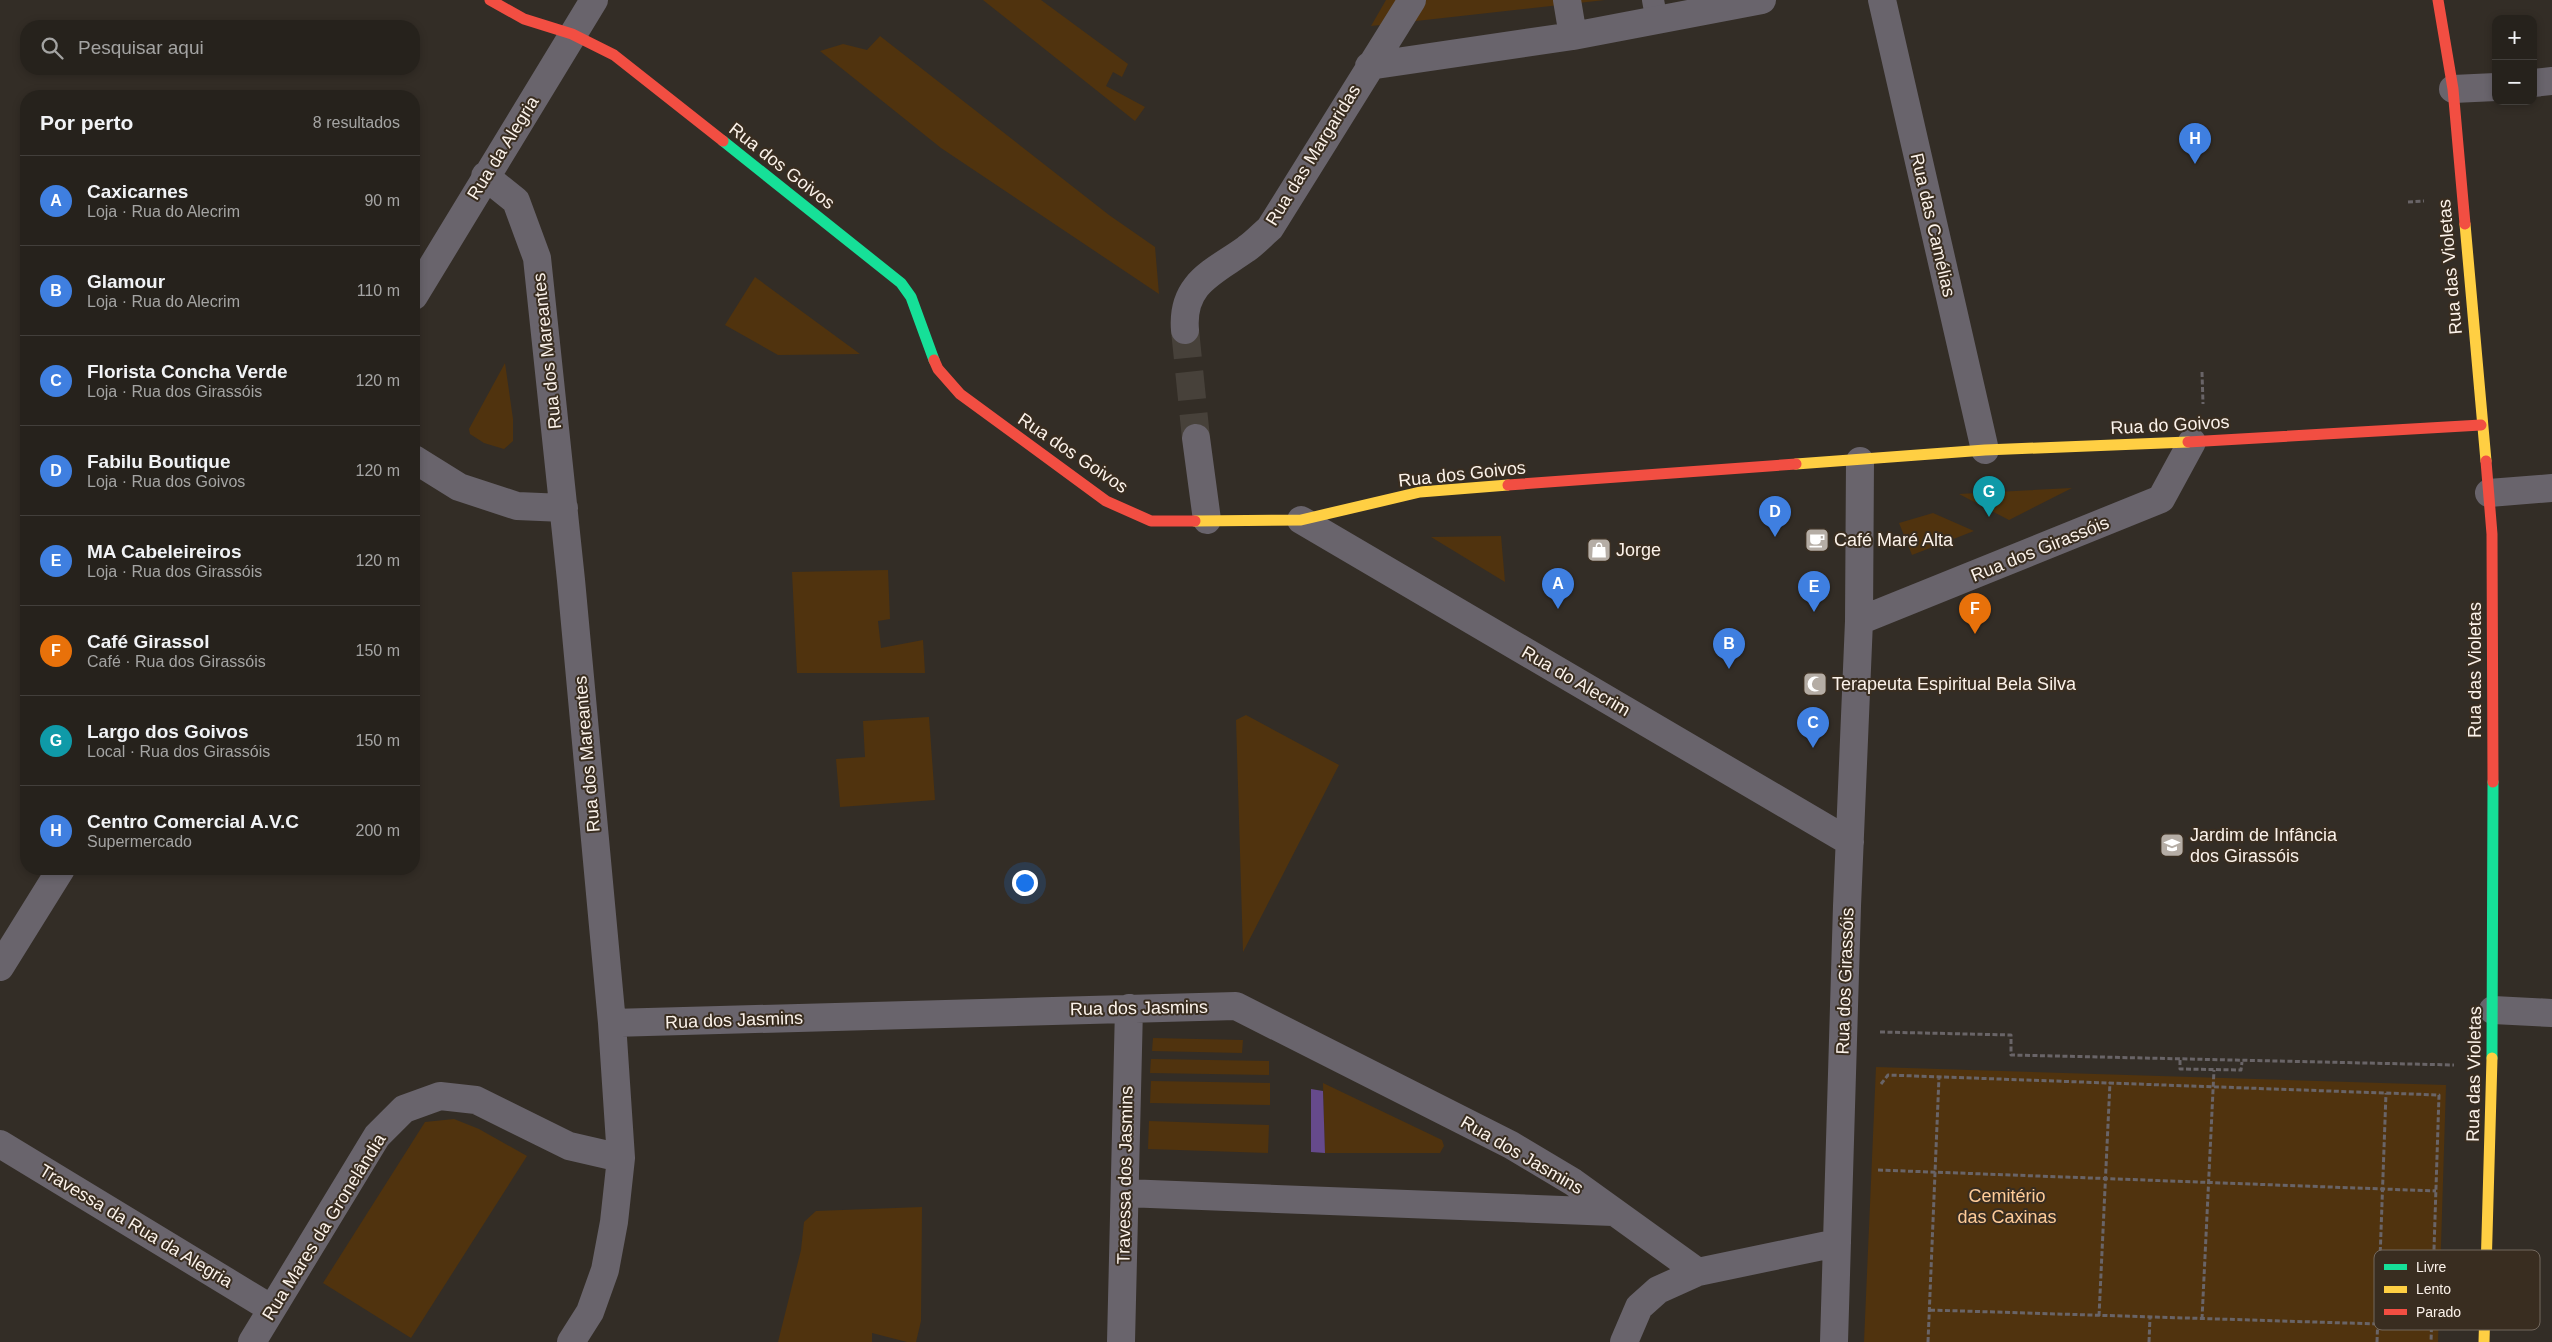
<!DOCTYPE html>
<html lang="pt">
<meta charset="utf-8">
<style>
:root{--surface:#26221c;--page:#2e2a25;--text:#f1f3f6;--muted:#a4a4a3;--line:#423f3b;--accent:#0b8043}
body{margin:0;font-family:Helvetica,sans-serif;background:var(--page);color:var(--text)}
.controls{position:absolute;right:15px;top:15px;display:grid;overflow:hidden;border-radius:10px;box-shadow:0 2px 8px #0003}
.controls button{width:45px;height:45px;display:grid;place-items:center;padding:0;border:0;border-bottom:1px solid var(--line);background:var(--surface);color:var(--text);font:25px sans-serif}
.you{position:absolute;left:1024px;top:882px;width:18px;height:18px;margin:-12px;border:4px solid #fff;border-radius:50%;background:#1a73e8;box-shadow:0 0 0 8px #1a73e833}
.badge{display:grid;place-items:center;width:32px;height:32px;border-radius:50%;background:var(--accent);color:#fff;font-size:16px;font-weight:700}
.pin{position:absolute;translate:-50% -41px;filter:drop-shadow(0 1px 2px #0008)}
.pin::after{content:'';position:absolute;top:26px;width:18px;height:15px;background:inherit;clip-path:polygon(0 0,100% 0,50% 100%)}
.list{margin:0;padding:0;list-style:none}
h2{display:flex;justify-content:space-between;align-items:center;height:65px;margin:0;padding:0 20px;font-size:21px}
h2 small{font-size:16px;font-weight:400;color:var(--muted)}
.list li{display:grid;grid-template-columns:32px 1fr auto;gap:15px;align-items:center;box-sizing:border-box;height:90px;padding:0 20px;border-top:1px solid var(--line)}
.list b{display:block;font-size:19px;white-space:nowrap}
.list p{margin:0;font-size:16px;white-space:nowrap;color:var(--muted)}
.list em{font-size:16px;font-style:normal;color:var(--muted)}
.icon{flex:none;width:28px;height:28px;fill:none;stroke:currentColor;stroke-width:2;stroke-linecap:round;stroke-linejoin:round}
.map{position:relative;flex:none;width:2552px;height:1342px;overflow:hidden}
.search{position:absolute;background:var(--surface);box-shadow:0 2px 8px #0003;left:20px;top:20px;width:400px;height:55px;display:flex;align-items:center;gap:12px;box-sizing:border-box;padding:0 18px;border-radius:20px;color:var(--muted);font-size:19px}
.panel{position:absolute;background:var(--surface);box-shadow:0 2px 8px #0003;left:20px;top:90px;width:400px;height:785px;border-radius:20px}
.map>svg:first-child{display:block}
.green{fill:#50330e}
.water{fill:#664a8c}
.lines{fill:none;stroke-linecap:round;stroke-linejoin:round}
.street-tunnel{stroke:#47413a;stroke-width:28;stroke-dasharray:28 14;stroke-linecap:butt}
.path{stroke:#696467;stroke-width:3;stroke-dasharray:5 2.5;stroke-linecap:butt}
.lane{stroke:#69646c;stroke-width:22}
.street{stroke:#69646c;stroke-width:28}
.fast{stroke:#16e098;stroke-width:11}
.slow{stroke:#ffcf43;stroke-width:11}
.jam{stroke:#f24e42;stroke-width:11}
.labels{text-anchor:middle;stroke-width:4;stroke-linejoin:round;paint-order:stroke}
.street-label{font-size:18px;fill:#fbf2ea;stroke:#392d20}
.poi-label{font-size:18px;fill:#fbf2ea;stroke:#392d20;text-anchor:start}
.park-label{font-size:18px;fill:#fc9;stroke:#392d20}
.key{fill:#392d20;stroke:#73685d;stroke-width:1}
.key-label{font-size:14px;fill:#fbf2ea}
</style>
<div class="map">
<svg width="2552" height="1342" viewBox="0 0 2552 1342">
<rect width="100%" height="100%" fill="#332d26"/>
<path class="green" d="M 983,0 L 1041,0 L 1128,64 L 1122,77 L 1113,72 L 1106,86 L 1145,107 L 1135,121 Z
M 1386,0 L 1605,0 L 1371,26 Z
M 880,36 L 1109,215 L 1155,247 L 1159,294 L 941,148 L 820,51 L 843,44 L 867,50 Z
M 755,277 L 860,354 L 778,355 L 725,325 Z
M 505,363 L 513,419 L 513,441 L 504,449 L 484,443 L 470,434 L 469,429 Z
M 2072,488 L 2009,520 L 1959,494 Z
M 1933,513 L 1974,531 L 1912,555 L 1899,523 Z
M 1501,536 L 1505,582 L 1431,537 Z
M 888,570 L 890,619 L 878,621 L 881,648 L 923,640 L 925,673 L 797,673 L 792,572 Z
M 1246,715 L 1339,765 L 1243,952 L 1236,720 Z
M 929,717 L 935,800 L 840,807 L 836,759 L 865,757 L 863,721 Z
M 1153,1038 L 1243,1040 L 1242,1053 L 1152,1051 Z
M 1151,1059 L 1269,1061 L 1269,1075 L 1150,1073 Z
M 1876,1067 L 2446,1085 L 2438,1342 L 1864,1342 Z
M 1151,1081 L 1270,1083 L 1270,1105 L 1150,1103 Z
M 1323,1083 L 1442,1140 L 1444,1146 L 1440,1153 L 1325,1153 Z
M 454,1119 L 479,1129 L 527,1156 L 411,1338 L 323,1283 L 425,1122 Z
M 1149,1121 L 1269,1125 L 1268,1153 L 1148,1149 Z
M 922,1207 L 921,1321 L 916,1342 L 907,1342 L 872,1333 L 872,1342 L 778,1342 L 801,1250 L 804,1222 L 816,1211 Z"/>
<path class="water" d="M 1311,1089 L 1323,1091 L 1325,1153 L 1311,1152 Z"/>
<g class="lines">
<path class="street-tunnel" d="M 1185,330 L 1196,438"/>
<path class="path" d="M 2408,202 L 2424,201
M 2202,372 L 2203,404
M 1880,1032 L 2011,1035 L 2011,1055 L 2454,1065
M 2180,1060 L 2180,1069 L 2241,1070 L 2242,1062
M 1881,1084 L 1888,1075 L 2439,1095 L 2431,1342
M 1878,1170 L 2436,1191
M 1930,1310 L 2378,1324
M 2099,1316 L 2110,1082
M 2202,1319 L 2214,1070
M 1928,1342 L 1939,1077
M 2149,1342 L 2150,1317
M 2377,1342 L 2386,1093"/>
<path class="lane" d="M 1653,0 L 1657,22"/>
<path class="street" d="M 1567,0 L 1573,36
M 1882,0 L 1985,450
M 1369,66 L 1573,36 L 1762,0
M 2533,83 L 2552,81
M 2453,89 L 2496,87
M 485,176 L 516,201 L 537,258 L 571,580 L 612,1023 L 621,1158 L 614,1222 L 605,1270 L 590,1312 L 571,1342
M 414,296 L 594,0
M 1185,330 C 1181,283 1214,272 1246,249 C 1255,243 1262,235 1270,228 L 1412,0
M 1196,438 L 1207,520
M 414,459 L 459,487 L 517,506 L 564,508
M 2489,493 L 2552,488
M 1301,520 L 1850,842
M 1859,621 L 2161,499 L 2192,442
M 0,967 L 61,869
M 2493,1010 L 2552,1013
M 612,1023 L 1236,1006 L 1511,1145 L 1573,1182 L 1698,1272 L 1837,1243
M 0,1144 L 272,1309
M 1125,1193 L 1613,1212
M 252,1342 L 377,1136 L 404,1109 L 440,1096 L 476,1100 L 569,1146 L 621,1158
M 1121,1342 L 1129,1008
M 1624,1342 L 1639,1307 L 1658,1290 L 1698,1272
M 1834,1342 L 1847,906 L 1859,621 L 1860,461"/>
<path class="fast" d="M 723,141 L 901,283 L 911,297 L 934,360
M 2492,1058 L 2493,782"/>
<path class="slow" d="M 2465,224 L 2486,461
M 1796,464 L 1985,450 L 2188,442
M 1195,521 L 1301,520 L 1420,492 L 1508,485
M 2484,1342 L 2492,1058"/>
<path class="jam" d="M 490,0 L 524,19 L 572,34 L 614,55 L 723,141
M 2438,0 L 2453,89 L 2465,224
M 934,360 L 938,369 L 960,394 L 1106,501 L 1151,521 L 1195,521
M 2188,442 L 2481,425
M 2486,461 L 2492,534 L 2493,782
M 1508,485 L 1796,464"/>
</g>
<defs>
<g id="cafe-square" transform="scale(1.25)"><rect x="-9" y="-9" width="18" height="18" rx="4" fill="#b5ada5" stroke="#392d20"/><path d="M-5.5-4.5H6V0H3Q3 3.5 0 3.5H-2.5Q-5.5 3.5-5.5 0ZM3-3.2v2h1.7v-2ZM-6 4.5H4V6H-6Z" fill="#fff"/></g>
<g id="shop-square" transform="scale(1.25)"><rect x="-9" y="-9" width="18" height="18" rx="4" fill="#b5ada5" stroke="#392d20"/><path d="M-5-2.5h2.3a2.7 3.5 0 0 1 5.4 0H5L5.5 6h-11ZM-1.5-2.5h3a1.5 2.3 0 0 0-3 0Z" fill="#fff"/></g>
<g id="mosque-square" transform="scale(1.25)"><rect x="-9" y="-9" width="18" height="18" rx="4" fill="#b5ada5" stroke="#392d20"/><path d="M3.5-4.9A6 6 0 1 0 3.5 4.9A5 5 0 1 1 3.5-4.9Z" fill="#fff"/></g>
<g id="school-square" transform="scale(1.25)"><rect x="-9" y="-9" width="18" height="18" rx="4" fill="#b5ada5" stroke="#392d20"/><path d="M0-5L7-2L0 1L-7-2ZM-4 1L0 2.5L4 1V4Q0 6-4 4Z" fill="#fff"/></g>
</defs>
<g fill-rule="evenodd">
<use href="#cafe-square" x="1817" y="540"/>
<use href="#shop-square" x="1599" y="550"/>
<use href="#mosque-square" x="1815" y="684"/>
<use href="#school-square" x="2172" y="845"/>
</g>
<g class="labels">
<g class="street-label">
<text transform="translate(503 148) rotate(-58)" y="6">Rua da Alegria</text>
<text transform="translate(1313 155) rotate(-58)" y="6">Rua das Margaridas</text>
<text transform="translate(782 166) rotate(38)" y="6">Rua dos Goivos</text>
<text transform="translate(1933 225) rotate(77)" y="6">Rua das Camélias</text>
<text transform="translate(2450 267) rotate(-95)" y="6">Rua das Violetas</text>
<text transform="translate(547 351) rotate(-96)" y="6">Rua dos Mareantes</text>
<text transform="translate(2170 425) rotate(-3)" y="6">Rua do Goivos</text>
<text transform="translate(1073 453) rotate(34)" y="6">Rua dos Goivos</text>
<text transform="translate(1462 474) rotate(-6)" y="6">Rua dos Goivos</text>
<text transform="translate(2040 549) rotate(-22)" y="6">Rua dos Girassóis</text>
<text transform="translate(2475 670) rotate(-90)" y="6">Rua das Violetas</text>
<text transform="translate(1576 681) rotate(30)" y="6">Rua do Alecrim</text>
<text transform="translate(587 754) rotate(-95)" y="6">Rua dos Mareantes</text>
<text transform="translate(1845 981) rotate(-88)" y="6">Rua dos Girassóis</text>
<text transform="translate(1139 1008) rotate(-1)" y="6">Rua dos Jasmins</text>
<text transform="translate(734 1020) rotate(-2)" y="6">Rua dos Jasmins</text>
<text transform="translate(2474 1074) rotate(-89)" y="6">Rua das Violetas</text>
<text transform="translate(1522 1155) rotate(30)" y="6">Rua dos Jasmins</text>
<text transform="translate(1125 1175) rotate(-89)" y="6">Travessa dos Jasmins</text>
<text transform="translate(136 1226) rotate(31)" y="6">Travessa da Rua da Alegria</text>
<text transform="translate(324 1227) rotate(-58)" y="6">Rua Mares da Gronelândia</text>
</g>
<g class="poi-label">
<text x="1834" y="546">Café Maré Alta</text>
<text x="1616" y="556">Jorge</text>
<text x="1832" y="690">Terapeuta Espiritual Bela Silva</text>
<text x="2190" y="841">Jardim de Infância<tspan x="2190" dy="21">dos Girassóis</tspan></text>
</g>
<g class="park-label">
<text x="2007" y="1202">Cemitério<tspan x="2007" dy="21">das Caxinas</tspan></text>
</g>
</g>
<rect x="2374" y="1250" width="166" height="80" rx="8" class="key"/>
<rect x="2384" y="1264" width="23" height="6" fill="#16e098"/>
<rect x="2384" y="1286" width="23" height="7" fill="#ffcf43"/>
<rect x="2384" y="1309" width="23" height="6" fill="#f24e42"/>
<g class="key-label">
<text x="2416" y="1272">Livre</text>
<text x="2416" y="1294">Lento</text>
<text x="2416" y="1317">Parado</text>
</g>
</svg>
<div class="controls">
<button>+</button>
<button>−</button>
</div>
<div class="you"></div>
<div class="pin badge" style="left:1558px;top:609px;background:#3f7fe0">A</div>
<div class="pin badge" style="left:1729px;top:669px;background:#3f7fe0">B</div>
<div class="pin badge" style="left:1813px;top:748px;background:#3f7fe0">C</div>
<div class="pin badge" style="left:1775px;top:537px;background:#3f7fe0">D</div>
<div class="pin badge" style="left:1814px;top:612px;background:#3f7fe0">E</div>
<div class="pin badge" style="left:1975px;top:634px;background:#e8710a">F</div>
<div class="pin badge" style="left:1989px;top:517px;background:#0f9aa8">G</div>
<div class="pin badge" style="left:2195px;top:164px;background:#3f7fe0">H</div>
<div class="search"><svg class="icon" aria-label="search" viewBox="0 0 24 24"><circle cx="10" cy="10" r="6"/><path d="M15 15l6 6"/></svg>Pesquisar aqui</div>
<section class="panel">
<h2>Por perto<small>8 resultados</small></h2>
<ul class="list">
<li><span class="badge" style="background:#3f7fe0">A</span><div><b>Caxicarnes</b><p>Loja · Rua do Alecrim</p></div><em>90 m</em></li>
<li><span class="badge" style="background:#3f7fe0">B</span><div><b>Glamour</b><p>Loja · Rua do Alecrim</p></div><em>110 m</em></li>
<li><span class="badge" style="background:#3f7fe0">C</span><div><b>Florista Concha Verde</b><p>Loja · Rua dos Girassóis</p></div><em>120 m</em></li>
<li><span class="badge" style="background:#3f7fe0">D</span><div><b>Fabilu Boutique</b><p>Loja · Rua dos Goivos</p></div><em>120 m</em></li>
<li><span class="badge" style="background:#3f7fe0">E</span><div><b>MA Cabeleireiros</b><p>Loja · Rua dos Girassóis</p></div><em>120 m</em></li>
<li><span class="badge" style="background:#e8710a">F</span><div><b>Café Girassol</b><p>Café · Rua dos Girassóis</p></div><em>150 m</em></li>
<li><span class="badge" style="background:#0f9aa8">G</span><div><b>Largo dos Goivos</b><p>Local · Rua dos Girassóis</p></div><em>150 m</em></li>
<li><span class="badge" style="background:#3f7fe0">H</span><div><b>Centro Comercial A.V.C</b><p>Supermercado</p></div><em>200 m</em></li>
</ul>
</section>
</div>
